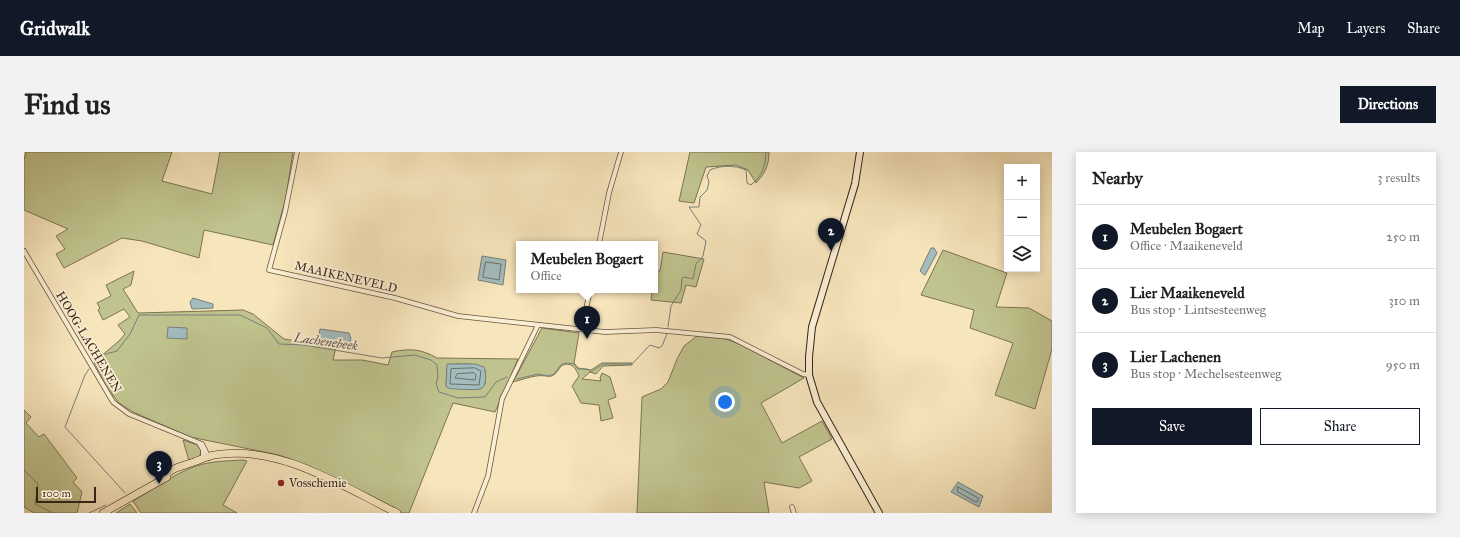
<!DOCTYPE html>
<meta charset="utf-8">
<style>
:root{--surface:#fff;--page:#f2f2f2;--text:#202124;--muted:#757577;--line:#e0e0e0;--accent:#111827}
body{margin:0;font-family:"IM FELL Great Primer",serif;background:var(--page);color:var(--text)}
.controls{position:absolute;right:12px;top:12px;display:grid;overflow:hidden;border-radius:0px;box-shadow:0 2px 10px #0003}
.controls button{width:36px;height:36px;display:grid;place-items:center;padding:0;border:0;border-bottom:1px solid var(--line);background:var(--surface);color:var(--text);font:20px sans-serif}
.scale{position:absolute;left:12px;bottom:10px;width:60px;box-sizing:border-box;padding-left:4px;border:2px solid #392416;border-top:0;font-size:11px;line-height:14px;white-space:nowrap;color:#392416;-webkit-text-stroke:3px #faeed3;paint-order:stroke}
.you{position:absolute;left:701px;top:250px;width:14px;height:14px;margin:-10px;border:3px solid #fff;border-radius:50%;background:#1a73e8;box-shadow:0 0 0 6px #1a73e833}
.badge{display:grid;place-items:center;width:26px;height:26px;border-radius:50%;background:var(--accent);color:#fff;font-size:13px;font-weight:700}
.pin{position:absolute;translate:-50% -33px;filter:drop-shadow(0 1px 2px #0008)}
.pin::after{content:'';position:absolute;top:21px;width:14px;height:12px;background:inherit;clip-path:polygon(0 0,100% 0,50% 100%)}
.popup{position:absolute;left:492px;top:89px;width:142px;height:52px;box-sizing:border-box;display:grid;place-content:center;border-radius:0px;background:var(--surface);filter:drop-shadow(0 1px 3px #0005);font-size:13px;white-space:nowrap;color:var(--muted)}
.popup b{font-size:15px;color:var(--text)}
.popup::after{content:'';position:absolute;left:50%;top:100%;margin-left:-8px;border:8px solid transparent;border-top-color:var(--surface)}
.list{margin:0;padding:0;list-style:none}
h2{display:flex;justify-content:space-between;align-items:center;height:52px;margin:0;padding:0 16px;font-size:17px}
h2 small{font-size:13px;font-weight:400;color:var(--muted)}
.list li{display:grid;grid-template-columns:26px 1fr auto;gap:12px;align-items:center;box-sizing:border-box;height:64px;padding:0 16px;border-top:1px solid var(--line)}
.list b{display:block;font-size:15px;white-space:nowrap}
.list p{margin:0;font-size:13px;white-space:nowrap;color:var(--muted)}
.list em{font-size:13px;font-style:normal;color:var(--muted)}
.actions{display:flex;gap:8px;padding:12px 16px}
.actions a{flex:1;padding:9px 0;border:1px solid var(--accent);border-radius:0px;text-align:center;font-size:14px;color:var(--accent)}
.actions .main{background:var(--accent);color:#fff}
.icon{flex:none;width:22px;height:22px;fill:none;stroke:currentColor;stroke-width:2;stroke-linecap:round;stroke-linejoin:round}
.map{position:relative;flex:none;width:1028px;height:361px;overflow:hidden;border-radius:0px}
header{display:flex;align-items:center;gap:24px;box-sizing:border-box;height:56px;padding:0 20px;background:var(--accent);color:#fff}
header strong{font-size:19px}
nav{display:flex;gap:22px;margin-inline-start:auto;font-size:14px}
.intro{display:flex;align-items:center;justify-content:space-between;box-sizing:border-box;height:96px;padding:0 24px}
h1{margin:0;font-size:28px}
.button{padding:10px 18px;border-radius:0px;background:var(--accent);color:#fff;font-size:14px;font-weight:700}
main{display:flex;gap:24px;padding:0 24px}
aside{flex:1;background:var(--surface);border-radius:0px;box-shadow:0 2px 10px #0003}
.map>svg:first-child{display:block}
.green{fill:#c0c38e;stroke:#7c7452;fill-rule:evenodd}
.water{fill:#a3bcbd;stroke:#797f7a}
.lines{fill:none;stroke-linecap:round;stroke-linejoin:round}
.shore{stroke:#6e706a;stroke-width:1}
.stream{stroke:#797f7a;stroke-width:1}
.street-casing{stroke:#685440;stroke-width:5.5}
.secondary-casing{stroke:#392416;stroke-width:8}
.primary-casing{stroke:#392416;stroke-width:8}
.street{stroke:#faeed3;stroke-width:4}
.secondary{stroke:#faeed3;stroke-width:6}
.primary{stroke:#f7e5bc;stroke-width:7}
.poi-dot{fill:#8f2418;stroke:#faeed3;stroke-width:1.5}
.labels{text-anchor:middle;stroke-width:3.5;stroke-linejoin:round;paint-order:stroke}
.street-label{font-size:12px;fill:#392416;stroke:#faeed3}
.poi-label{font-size:12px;fill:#392416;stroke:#faeed3;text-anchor:start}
.water-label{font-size:13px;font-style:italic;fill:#595248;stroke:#faeed3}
</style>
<header>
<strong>Gridwalk</strong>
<nav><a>Map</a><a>Layers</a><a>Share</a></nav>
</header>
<div class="intro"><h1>Find us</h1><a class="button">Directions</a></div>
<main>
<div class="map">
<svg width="1028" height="361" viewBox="0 0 1028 361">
<rect width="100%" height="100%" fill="#f7e5bc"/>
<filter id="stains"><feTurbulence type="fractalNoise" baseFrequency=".005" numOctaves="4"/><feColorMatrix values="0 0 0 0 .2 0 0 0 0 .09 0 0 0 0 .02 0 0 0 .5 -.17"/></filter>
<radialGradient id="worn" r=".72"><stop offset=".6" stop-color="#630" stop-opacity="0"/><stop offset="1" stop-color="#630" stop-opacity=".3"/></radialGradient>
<path class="green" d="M 2,0 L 148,0 L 138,29 L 188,42 L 196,0 L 269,0 L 262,45 L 249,93 L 180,78 L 175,106 L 118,89 L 98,86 L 40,116 L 32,102 L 41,97 L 32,84 L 44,77 L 0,58 L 0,8 Z
M 666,0 L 745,0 C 745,14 741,21 732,31 L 724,18 L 712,13 L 682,15 L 670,51 L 655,49 Z
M 919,98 L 983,121 L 972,155 L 1005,156 L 1028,169 L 1028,197 L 1011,257 L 971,243 L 989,191 L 946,176 L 950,158 L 897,143 Z
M 639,100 L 680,107 L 672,135 L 662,133 L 657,151 L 627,148 L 628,138 L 631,138 L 632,119 L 636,119 Z
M 110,119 L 107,133 L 99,137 L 114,161 L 219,158 L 229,162 L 260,187 L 312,195 L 309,208 L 338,208 L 364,213 L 368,200 C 386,196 397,197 413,206 L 494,207 L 471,260 L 429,251 L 385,361 L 378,361 L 285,314 L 255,303 L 166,285 L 109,260 L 95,251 L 82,234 L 70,210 L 95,189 L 101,182 L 94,173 L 106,165 L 100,157 L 79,168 L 74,158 L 76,156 L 73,151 L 87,144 L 82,133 ZM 431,212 L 447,212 L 461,217 L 461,232 L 457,237 L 422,234 L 423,215 Z
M 518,176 L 555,181 L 550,211 L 554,216 L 567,218 L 578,211 L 608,211 L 608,213 L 579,214 L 572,222 L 566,220 L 558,227 L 577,229 L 576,226 L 578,221 L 586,225 L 592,245 L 584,248 L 589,266 L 577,269 L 575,253 L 557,251 L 548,234 L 555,224 C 551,215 547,209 537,214 C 527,230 526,222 512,224 C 505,225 497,228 489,230 Z
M 673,184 L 702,187 L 715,192 L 780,226 L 737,251 L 758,291 L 798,269 L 808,287 L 775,305 L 788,329 L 775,336 L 740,330 L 745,361 L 613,361 L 618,245 L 637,237 L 644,230 L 653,207 L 660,194 Z
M 0,258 L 7,265 L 2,271 L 15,285 L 20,282 L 53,326 L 49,330 L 58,340 L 53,361 L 10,361 L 0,355 Z
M 159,288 L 174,293 L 177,299 L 177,303 L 165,309 Z
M 219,308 L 223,309 L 199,353 L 213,361 L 117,361 L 109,349 C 129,337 150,322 172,314 C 187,309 203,309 219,308 Z
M 106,352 L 113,361 L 92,361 Z"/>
<path class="water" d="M 907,96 L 910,96 L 913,101 L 901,123 L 900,123 L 896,119 Z
M 458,104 L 482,108 L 479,133 L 454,128 Z
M 169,146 L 189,152 L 189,156 L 168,157 L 166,150 Z
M 144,175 L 163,176 L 163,187 L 143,186 Z
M 296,177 L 325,181 L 327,186 L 325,194 L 323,195 L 294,189 Z
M 423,212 L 451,212 L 460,215 C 462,220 463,232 458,236 C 455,239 428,237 424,236 L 422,234 Z
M 934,330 L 959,344 L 955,355 L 927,340 Z"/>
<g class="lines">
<path class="shore" d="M 462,110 L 477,112 L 475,128 L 459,125 Z
M 451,216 L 457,219 L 455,233 L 426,232 L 427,217 Z
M 450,221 L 452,223 L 451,228 L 431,226 L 433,222 Z
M 934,335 L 954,346 L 954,349 L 952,350 L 934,340 Z"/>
<path class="stream" d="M 644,175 L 647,154 L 657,138 L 658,126 L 660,125 L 669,127 L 672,112 L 679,104 L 682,89 L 673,82 L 677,73 L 665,55 L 675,55 L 676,45 L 683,38 L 685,30 L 683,24 L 686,18 C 697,13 711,13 722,18 L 723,31 L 727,33 C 739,23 741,15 742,0
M 69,213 L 82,202 L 93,199 L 106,182 L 115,163 L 216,163 L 243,176 L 255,192 L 280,193 L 358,206 L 391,203 L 407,208 L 413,213 L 414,225 L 412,232 L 415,240 L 434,246 L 461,245 L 472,230 L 483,225
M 65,217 L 61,223 L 41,275 L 101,341
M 493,227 L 514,222 L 524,224 L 530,222 C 537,213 537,209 550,212 L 554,217 L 563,217 L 567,220 L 579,212 L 608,212 L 626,193 L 635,196 L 638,194 L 643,182
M 0,318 L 14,332 L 11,352 L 29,361
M 65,361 L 82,353"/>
<g class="street-casing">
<path id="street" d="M 273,0 L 261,60 L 245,118 L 371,146 L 434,164 L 581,180 L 632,178 L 706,185 L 779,222 L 785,223
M 575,92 L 585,41 L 597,0
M 0,99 L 89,250 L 105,262 L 178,292 L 185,306
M 558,177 L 566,138
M 175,291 L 179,298 L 179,307
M 768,355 L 770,361
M 450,361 L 464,324 L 478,247 L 514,173"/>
</g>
<g class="secondary-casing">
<path id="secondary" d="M 836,0 L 831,32 L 788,175 L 785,205 L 785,223 L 793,250 L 855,361"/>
</g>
<g class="primary-casing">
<path id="primary" d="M 138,326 C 147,316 158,314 170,310 C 176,308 184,304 190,303 C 255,292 318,334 373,361
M 79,361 L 143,325"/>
</g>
<use href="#street" class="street"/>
<use href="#secondary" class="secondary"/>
<use href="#primary" class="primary"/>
</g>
<circle class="poi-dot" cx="257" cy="331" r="4"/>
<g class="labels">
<g class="street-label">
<text transform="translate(322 125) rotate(13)" y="4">MAAIKENEVELD</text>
<text transform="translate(65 190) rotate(59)" y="4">HOOG-LACHENEN</text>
</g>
<g class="poi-label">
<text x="265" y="335">Vosschemie</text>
</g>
<g class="water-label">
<text transform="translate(302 189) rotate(8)" y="5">Lachenebeek</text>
</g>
</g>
<rect width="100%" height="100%" filter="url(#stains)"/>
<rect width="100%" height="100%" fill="url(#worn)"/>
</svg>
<div class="controls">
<button>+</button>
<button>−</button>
<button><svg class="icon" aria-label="layers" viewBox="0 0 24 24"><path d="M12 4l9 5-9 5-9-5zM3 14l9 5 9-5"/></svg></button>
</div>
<div class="scale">100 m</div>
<div class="you"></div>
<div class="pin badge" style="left:563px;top:187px">1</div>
<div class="popup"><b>Meubelen Bogaert</b>Office</div>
<div class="pin badge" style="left:807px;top:99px">2</div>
<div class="pin badge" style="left:135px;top:332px">3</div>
</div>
<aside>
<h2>Nearby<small>3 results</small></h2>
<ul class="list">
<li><span class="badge">1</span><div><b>Meubelen Bogaert</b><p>Office · Maaikeneveld</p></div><em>250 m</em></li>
<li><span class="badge">2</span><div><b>Lier Maaikeneveld</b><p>Bus stop · Lintsesteenweg</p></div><em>310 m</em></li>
<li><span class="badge">3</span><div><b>Lier Lachenen</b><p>Bus stop · Mechelsesteenweg</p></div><em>950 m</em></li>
</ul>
<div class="actions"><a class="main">Save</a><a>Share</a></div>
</aside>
</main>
